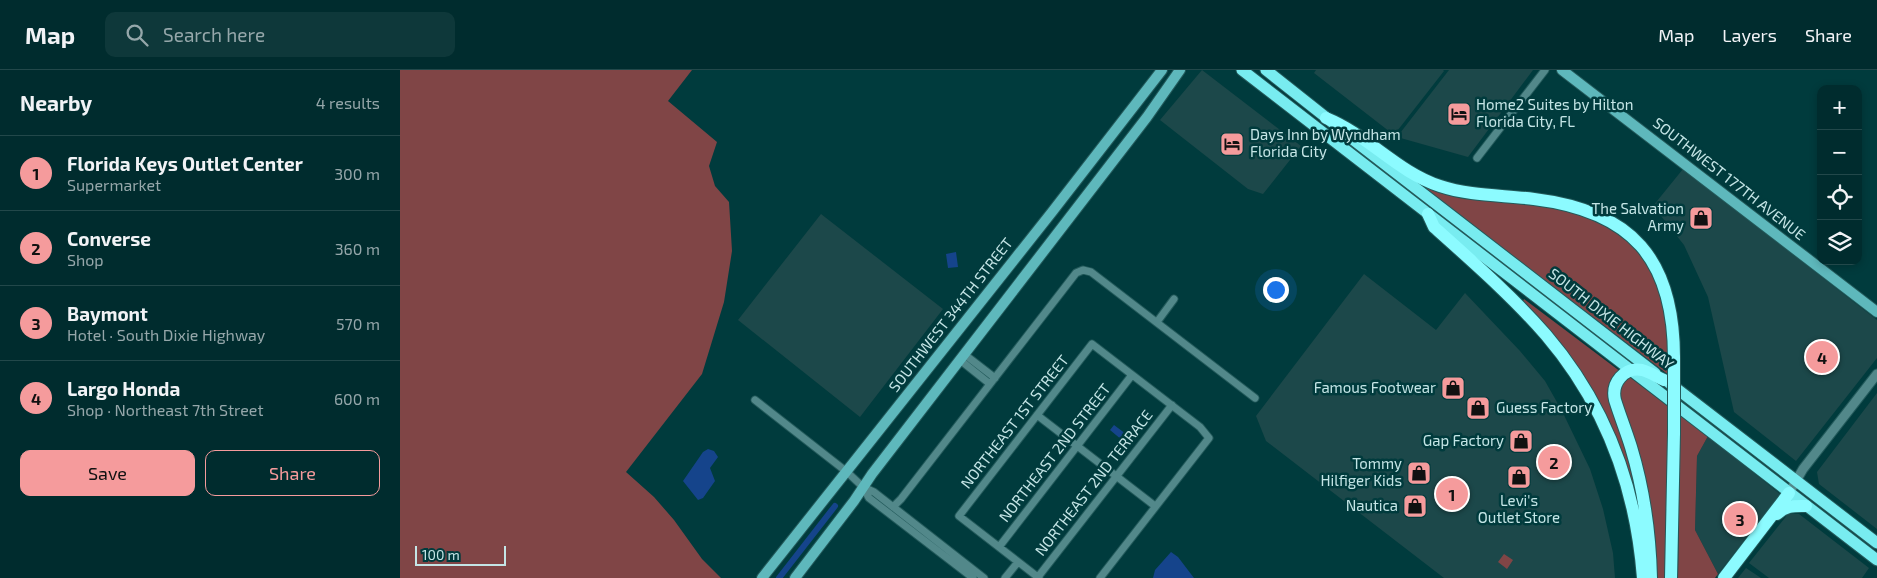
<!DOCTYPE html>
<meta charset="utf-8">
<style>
:root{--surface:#002c2e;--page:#0e383a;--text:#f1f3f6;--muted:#95a7aa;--line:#22484a;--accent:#f59b9c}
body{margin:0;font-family:"Exo 2",sans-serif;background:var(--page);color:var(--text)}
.controls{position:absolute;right:15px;top:15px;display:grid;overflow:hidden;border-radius:10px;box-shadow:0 2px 8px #0003}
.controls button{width:45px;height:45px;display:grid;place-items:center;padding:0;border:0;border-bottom:1px solid var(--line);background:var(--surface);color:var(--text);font:25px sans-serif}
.scale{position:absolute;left:15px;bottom:12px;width:91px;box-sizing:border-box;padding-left:5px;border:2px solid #c4e5e6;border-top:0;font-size:14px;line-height:18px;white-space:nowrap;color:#c4e5e6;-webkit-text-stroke:4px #003b3d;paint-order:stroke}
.you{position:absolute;left:875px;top:219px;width:18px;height:18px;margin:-12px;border:4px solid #fff;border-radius:50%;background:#1a73e8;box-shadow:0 0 0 8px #1a73e833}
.badge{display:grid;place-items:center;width:32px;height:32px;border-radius:50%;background:var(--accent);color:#111;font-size:16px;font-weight:700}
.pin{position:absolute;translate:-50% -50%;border:2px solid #fff;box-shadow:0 1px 5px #0006}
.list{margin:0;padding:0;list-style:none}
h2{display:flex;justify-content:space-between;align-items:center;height:65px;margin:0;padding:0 20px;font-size:21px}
h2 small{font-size:16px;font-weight:400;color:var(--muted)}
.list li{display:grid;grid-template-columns:32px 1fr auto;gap:15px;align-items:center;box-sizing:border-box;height:75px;padding:0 20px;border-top:1px solid var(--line)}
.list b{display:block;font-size:19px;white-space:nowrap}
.list p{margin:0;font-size:16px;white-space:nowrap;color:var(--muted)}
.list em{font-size:16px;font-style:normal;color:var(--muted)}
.actions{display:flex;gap:10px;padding:15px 20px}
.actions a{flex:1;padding:11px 0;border:1px solid var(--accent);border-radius:10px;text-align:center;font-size:18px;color:var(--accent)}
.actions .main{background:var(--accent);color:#111}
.icon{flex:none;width:28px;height:28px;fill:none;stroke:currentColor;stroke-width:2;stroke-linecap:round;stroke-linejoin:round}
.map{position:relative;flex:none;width:1477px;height:508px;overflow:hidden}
header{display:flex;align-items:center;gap:30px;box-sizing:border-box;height:70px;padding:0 25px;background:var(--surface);border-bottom:1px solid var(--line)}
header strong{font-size:24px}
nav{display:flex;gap:28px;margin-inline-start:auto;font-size:18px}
.search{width:350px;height:45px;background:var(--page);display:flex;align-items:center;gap:12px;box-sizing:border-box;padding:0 18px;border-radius:10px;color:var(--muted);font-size:19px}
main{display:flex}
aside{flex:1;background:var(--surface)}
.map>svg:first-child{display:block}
.built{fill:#1c484a}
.green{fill:#804546}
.water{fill:#15448b}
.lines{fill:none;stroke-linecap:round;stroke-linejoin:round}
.canal{stroke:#15448b;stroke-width:6}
.minor-casing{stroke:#235a5b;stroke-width:9}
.tertiary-casing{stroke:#235a5b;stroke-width:11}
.secondary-casing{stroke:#235a5b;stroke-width:12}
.trunk-casing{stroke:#235a5b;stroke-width:13}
.motorway-casing{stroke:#235a5b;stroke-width:14}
.minor{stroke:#52888a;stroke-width:7}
.tertiary{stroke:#52888a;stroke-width:9}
.secondary{stroke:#5eb8bc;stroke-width:10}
.trunk{stroke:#78ecf0;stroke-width:11}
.motorway{stroke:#8cfbff;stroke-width:12}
.motorway-bridge-casing{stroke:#235a5b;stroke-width:14;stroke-linecap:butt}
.motorway-bridge{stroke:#8cfbff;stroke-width:12}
.labels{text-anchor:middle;stroke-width:5;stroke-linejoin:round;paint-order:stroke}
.poi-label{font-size:15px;fill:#c4e5e6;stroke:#003b3d;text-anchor:end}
.street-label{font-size:15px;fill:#c4e5e6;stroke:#003b3d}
</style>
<header>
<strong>Map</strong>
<div class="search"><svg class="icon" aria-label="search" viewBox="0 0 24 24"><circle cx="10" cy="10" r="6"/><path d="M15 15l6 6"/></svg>Search here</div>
<nav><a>Map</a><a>Layers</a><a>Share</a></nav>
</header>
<main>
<aside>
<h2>Nearby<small>4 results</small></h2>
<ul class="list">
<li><span class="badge">1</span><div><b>Florida Keys Outlet Center</b><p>Supermarket</p></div><em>300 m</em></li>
<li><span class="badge">2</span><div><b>Converse</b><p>Shop</p></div><em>360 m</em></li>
<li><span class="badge">3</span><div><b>Baymont</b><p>Hotel · South Dixie Highway</p></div><em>570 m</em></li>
<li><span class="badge">4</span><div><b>Largo Honda</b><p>Shop · Northeast 7th Street</p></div><em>600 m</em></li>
</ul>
<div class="actions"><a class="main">Save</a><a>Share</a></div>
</aside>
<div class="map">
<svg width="1477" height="508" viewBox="0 0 1477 508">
<rect width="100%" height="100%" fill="#003b3d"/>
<path class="built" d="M 802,0 L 901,76 L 863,124 L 848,119 L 760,50 Z
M 916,0 L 1043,0 L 1044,1 L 994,65 L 914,3 Z
M 1049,0 L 1133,0 L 1068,87 L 997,67 Z
M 1283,99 L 1477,250 L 1477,288 L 1396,391 L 1334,342 L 1308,227 L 1284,175 L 1253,136 Z
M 421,144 L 543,239 L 460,347 L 338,250 Z
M 964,204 L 1036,260 L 1065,223 L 1120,281 L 1145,311 L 1162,341 L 1190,399 L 1203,439 L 1213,483 L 1215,508 L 1044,508 L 866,371 L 856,346 Z
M 1477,323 L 1477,459 L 1419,414 L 1417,402 Z
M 1308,366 L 1380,424 L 1318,504 L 1295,460 L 1297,386 Z
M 1388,444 L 1399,444 L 1469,498 L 1462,508 L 1369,508 L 1349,493 Z
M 1346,498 L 1361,508 L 1338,508 Z"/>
<path class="green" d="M 0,0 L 292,0 L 268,31 L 317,72 L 309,96 L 315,116 L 329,132 L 332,181 L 324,232 L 302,304 L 226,402 L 254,427 L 274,450 L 302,489 L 321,508 L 0,508 Z
M 1022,112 L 1135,132 L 1203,150 L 1245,186 L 1264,227 L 1270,306 L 1019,115 Z
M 1124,229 L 1221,302 L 1215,307 L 1227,378 L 1246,465 L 1233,417 L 1218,373 L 1136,245 L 1123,231 Z
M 1227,305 L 1269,337 L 1266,508 L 1254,508 L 1217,330 L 1218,315 Z
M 1280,345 L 1308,366 L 1297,386 L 1295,460 L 1318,504 L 1315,508 L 1278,508 Z
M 1104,484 L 1113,490 L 1107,499 L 1098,492 Z"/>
<path class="water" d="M 556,182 L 558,197 L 548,198 L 546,184 Z
M 714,355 L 726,364 L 722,370 L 710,360 Z
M 308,379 L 314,381 L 318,387 L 310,398 L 315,411 L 303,428 L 298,430 L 283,411 L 303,382 Z
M 771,482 L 778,487 L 794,508 L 753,508 L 755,500 Z"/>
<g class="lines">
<path class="canal" d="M 379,508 L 435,436"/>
<g class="minor-casing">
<path id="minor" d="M 1077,88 L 1145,0
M 757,252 L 774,229
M 564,284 L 595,308
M 560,290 L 590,314
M 355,330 L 447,402 L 463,417 L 469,428 L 573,508
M 637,345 L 755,436
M 463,417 L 474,422 L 584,508
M 493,437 L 501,429 L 676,203 L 683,200 L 691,202 L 855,328
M 599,477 L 732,305
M 638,507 L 772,335
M 605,508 L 618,492
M 639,508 L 559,446 L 692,274 L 800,357 L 809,368 L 700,508"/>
</g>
<g class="tertiary-casing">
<path id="tertiary" d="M 1389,423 L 1403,399 L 1477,304"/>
</g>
<g class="secondary-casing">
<path id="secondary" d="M 1162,0 L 1477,242
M 362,508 L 652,142 L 762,0
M 395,508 L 454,431 L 472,404 L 747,47 L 780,0"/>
</g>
<g class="trunk-casing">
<path id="trunk" d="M 842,0 L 1477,490
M 866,0 L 933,53
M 947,65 L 1255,303
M 1268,312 L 1477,473"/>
</g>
<g class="motorway-casing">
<path id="motorway" d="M 926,48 C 968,65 997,102 1040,116 C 1070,126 1103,125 1134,129 C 1232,141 1274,189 1274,288
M 1028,144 L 1034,157 C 1073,192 1112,226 1146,265 C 1205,334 1236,418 1243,508
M 1377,444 C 1386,435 1395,436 1406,436
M 1251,508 C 1250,464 1244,420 1231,377 C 1226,361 1220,346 1215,330 C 1211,313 1224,297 1242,300 C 1250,302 1257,307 1264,310
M 1271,508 L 1274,363
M 1324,508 L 1389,423"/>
</g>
<use href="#minor" class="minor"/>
<use href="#tertiary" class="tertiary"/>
<use href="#secondary" class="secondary"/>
<use href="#trunk" class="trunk"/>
<use href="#motorway" class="motorway"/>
<g class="motorway-bridge-casing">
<path id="motorway-bridge" d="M 1274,363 L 1274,288"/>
</g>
<use href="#motorway-bridge" class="motorway-bridge"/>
</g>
<defs>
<g id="hotel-square" transform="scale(1.25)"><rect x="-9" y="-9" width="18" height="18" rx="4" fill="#f59b9c" stroke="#003b3d"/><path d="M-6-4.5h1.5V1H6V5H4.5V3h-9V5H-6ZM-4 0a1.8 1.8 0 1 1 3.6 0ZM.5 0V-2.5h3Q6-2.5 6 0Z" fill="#111"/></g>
<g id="shop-square" transform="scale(1.25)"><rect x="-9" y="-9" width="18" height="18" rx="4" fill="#f59b9c" stroke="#003b3d"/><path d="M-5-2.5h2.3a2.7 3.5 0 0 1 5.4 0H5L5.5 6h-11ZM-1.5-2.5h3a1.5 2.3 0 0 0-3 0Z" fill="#111"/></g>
</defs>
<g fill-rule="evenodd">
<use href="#hotel-square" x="1059" y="44"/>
<use href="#hotel-square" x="832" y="74"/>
<use href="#shop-square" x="1301" y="148"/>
<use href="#shop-square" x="1053" y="318"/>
<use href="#shop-square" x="1078" y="338"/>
<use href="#shop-square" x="1121" y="371"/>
<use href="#shop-square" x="1019" y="403"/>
<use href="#shop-square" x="1119" y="407"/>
<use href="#shop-square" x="1015" y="436"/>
</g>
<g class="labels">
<g class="poi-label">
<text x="1076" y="40" text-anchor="start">Home2 Suites by Hilton<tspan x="1076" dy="17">Florida City, FL</tspan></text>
<text x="850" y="70" text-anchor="start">Days Inn by Wyndham<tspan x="850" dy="17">Florida City</tspan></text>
<text x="1284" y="144">The Salvation<tspan x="1284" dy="17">Army</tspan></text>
<text x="1036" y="323">Famous Footwear</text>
<text x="1096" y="343" text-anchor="start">Guess Factory</text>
<text x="1104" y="376">Gap Factory</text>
<text x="1002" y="399">Tommy<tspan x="1002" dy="17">Hilfiger Kids</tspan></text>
<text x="1119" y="436" text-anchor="middle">Levi's<tspan x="1119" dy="17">Outlet Store</tspan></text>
<text x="998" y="441">Nautica</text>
</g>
<g class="street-label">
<text transform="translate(1329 109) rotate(38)" y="5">SOUTHWEST 177TH AVENUE</text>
<text transform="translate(551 245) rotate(-52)" y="5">SOUTHWEST 344TH STREET</text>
<text transform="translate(1211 249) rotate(38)" y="5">SOUTH DIXIE HIGHWAY</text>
<text transform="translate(615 352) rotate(-52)" y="5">NORTHEAST 1ST STREET</text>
<text transform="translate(655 383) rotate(-52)" y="5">NORTHEAST 2ND STREET</text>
<text transform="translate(694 413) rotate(-52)" y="5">NORTHEAST 2ND TERRACE</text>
</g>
</g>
</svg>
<div class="controls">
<button>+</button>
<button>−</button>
<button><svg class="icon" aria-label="locate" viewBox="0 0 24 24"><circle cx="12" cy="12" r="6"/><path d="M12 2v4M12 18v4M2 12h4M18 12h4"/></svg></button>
<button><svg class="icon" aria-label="layers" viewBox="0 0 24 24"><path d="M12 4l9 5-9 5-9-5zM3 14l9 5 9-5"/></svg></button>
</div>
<div class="scale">100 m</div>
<div class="you"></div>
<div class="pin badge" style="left:1052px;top:424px">1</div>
<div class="pin badge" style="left:1154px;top:392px">2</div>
<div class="pin badge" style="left:1340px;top:449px">3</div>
<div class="pin badge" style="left:1422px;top:287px">4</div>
</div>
</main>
